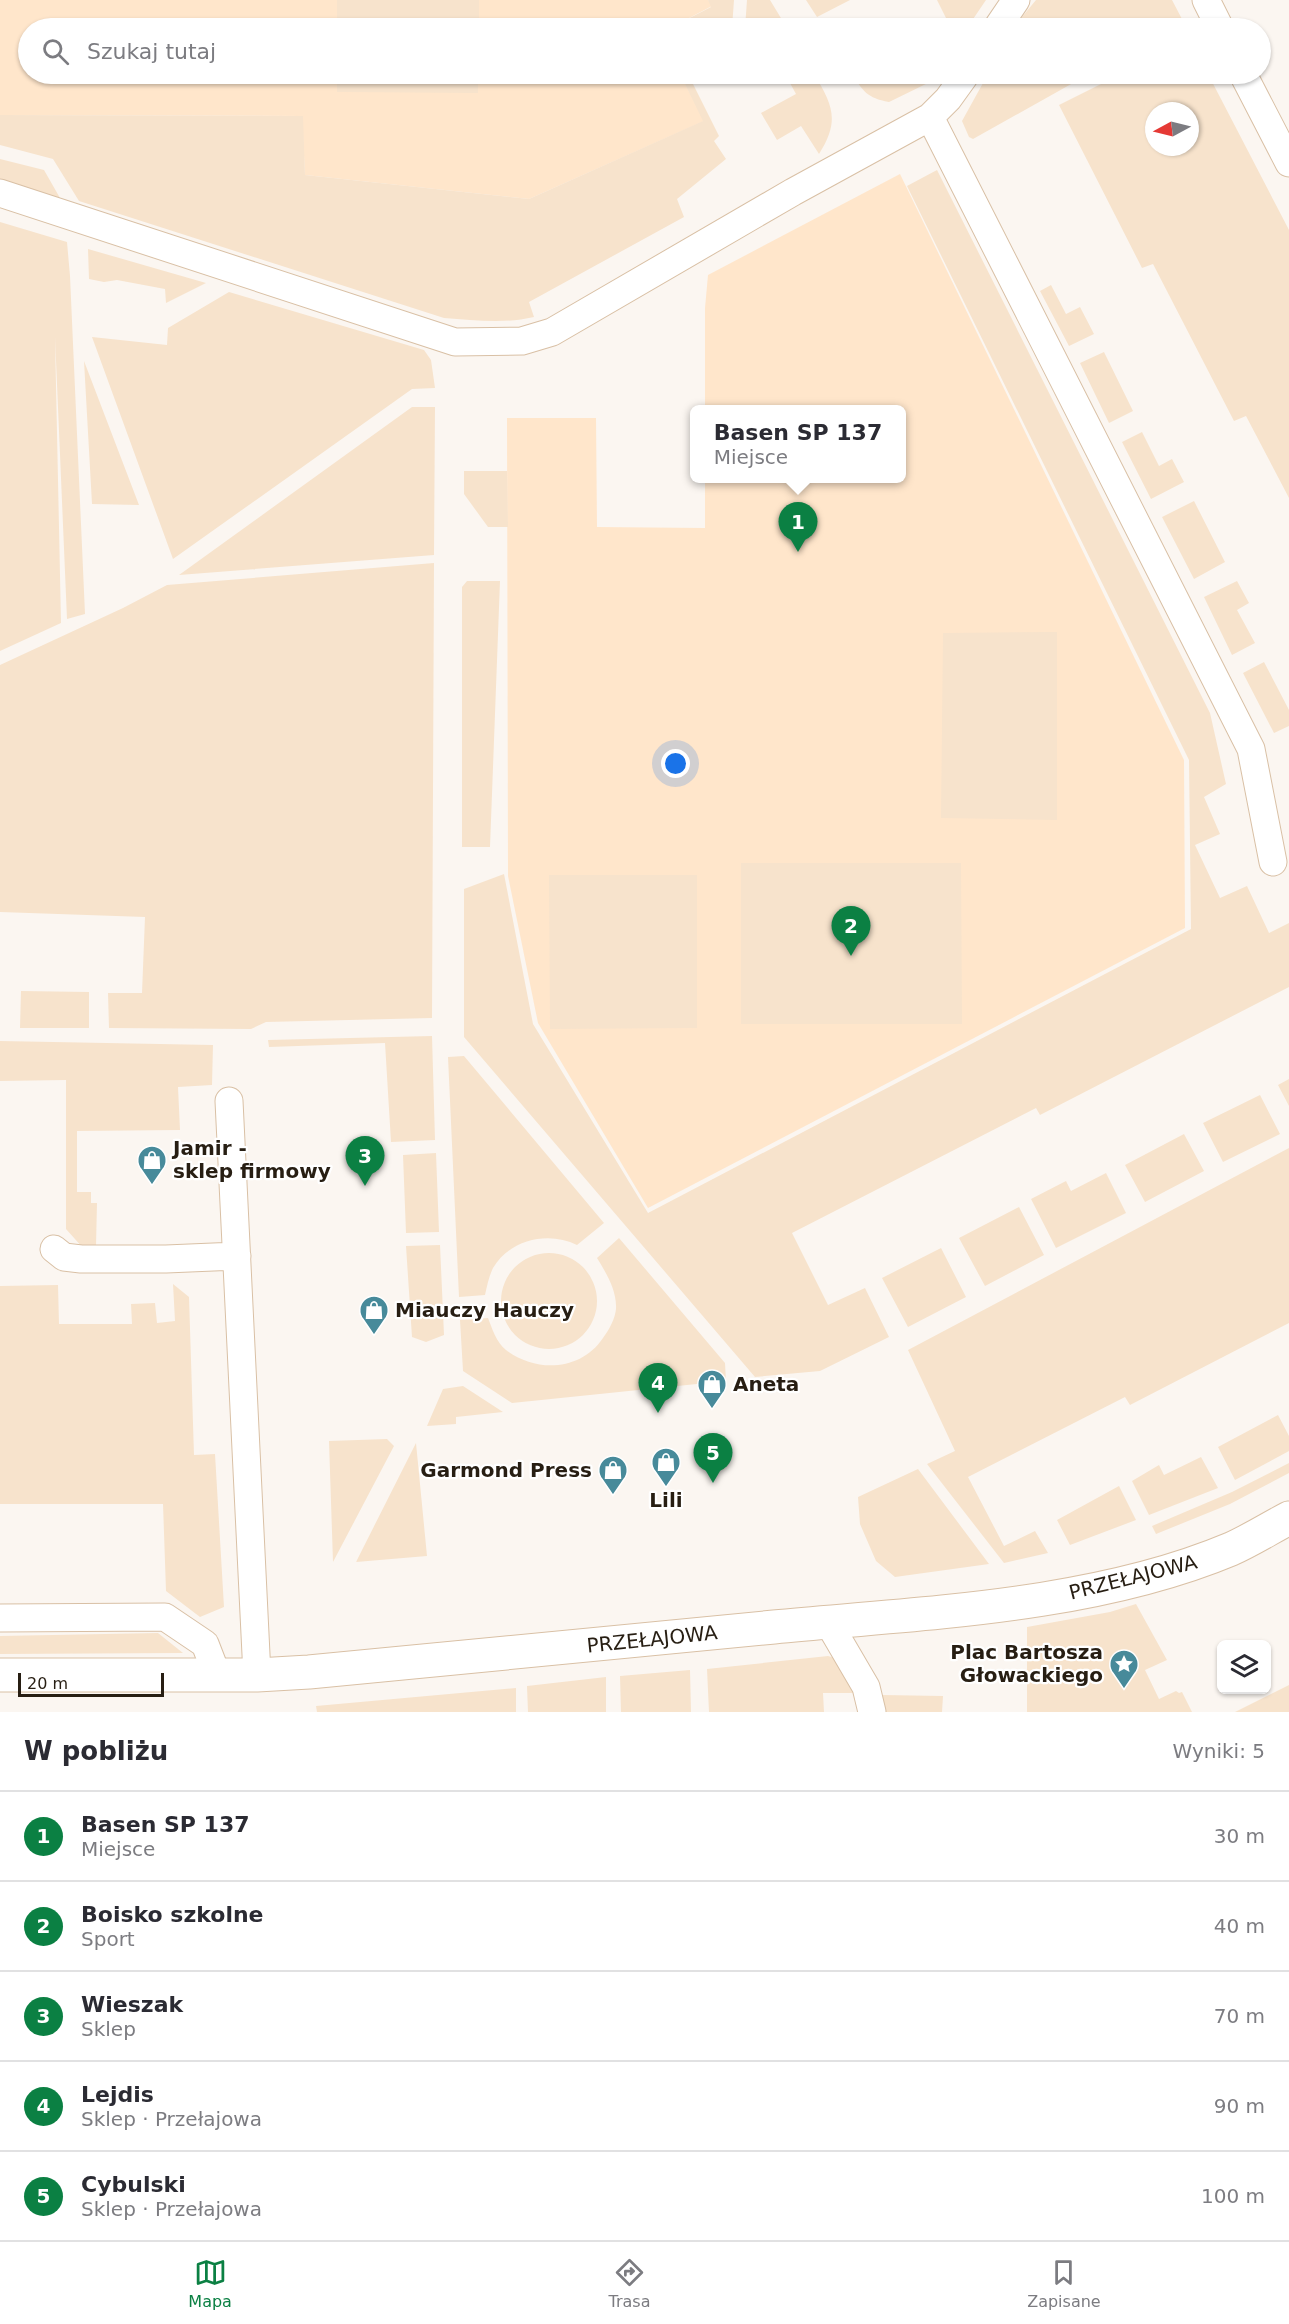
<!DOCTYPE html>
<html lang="pl">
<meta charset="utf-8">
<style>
:root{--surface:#fff;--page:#f2f2f3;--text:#2b2b33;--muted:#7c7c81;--line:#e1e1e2;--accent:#0b8043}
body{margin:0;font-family:"DejaVu Sans",sans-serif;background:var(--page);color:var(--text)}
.controls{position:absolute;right:18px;bottom:18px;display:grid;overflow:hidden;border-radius:9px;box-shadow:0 2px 4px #0004}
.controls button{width:54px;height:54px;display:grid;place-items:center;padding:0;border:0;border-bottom:2px solid var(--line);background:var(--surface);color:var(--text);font:30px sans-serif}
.compass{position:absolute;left:1145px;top:102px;width:54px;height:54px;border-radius:50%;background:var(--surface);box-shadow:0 2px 4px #0004;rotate:263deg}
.scale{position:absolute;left:18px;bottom:15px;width:146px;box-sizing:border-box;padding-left:6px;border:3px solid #271e13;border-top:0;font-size:16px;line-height:21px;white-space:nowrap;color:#271e13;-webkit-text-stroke:4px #fff;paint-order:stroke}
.you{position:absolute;left:676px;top:764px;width:21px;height:21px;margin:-15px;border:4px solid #fff;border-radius:50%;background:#1a73e8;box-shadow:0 0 0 9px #1a73e833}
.badge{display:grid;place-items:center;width:39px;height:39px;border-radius:50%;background:var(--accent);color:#fff;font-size:20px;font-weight:700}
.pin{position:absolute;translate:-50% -50px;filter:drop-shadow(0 2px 3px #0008)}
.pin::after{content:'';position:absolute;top:32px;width:21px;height:18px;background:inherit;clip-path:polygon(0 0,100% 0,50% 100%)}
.popup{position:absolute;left:690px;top:405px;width:216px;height:78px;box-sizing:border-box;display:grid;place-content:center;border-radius:9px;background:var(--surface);filter:drop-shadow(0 2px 4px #0005);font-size:20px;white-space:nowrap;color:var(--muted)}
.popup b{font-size:22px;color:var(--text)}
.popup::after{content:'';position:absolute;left:50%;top:100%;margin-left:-12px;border:12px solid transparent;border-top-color:var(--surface)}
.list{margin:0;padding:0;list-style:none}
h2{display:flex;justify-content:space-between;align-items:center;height:78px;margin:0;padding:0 24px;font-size:26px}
h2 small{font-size:20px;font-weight:400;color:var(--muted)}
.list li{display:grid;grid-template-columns:39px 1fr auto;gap:18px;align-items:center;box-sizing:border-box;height:90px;padding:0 24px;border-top:2px solid var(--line)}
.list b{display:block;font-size:22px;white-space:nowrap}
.list p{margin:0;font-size:20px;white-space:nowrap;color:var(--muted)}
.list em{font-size:20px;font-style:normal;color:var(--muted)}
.icon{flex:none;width:33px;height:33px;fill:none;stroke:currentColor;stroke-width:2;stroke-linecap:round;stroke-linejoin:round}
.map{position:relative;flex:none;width:1289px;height:1712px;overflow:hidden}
.search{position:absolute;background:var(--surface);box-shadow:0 2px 4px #0004;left:18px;right:18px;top:18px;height:66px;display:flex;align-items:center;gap:15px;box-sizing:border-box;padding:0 21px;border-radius:33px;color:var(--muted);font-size:22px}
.sheet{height:528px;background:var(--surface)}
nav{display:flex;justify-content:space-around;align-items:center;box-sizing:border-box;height:84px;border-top:2px solid var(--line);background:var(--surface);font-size:16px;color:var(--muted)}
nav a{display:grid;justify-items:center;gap:3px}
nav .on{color:var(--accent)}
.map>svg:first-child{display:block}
.built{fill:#ffe6cb}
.green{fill:#f7e3cc;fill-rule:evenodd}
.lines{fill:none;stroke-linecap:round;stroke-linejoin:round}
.lane-casing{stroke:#d9c0a5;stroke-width:29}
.street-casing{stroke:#d9c0a5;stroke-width:35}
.lane{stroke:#fff;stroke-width:27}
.street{stroke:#fff;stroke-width:33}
.labels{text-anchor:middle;stroke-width:4.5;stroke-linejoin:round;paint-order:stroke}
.poi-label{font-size:20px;font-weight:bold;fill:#271e13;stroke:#fff;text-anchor:start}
.street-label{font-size:20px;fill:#271e13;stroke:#fff}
</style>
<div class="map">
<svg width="1289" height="1712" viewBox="0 0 1289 1712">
<rect width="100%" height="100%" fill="#fbf6f1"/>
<path class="built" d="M 0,0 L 708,0 L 712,6 L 670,28 L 28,28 L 28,74 L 680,74 L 704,121 L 529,199 L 305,175 L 302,116 L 0,115 Z
M 900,174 L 1184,760 L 1185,928 L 648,1208 L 538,1023 L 508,876 L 507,418 L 596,418 L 597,527 L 705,528 L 705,479 L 902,478 L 902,410 L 705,409 L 705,308 L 708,275 Z"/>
<path class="green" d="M 337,0 L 479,0 L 479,28 L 337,28 Z
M 708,0 L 734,0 L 732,28 L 670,28 L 711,7 Z
M 747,0 L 770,0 L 787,28 L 745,28 Z
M 806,0 L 850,0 L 817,17 Z
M 937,0 L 986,0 L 967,28 L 927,28 L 946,18 Z
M 1036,0 L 1172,0 L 1183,21 L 1169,28 L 1013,28 Z
M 337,74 L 478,74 L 478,93 L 337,92 Z
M 680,74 L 703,74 L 691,80 L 719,136 L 714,141 L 726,159 L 677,199 L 684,217 L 529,302 L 534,317 C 504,324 474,320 444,318 L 79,201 L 53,159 L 0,145 L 0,115 L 303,116 L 305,175 L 529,199 L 703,121 Z
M 785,74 L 814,74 C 833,105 840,121 819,154 L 801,126 L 777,140 L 761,113 L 796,94 Z
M 852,74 L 935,74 L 930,82 L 889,102 C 867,98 863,91 852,74 Z
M 988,74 L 1089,74 L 973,139 L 969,137 L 962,121 Z
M 1121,74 L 1208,74 L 1289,230 L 1289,498 L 1246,416 L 1234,421 L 1153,264 L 1142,268 L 1059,105 ZM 1154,111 L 1190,111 L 1190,147 L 1154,147 Z
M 0,159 L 44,170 L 60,198 L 0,180 Z
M 937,170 L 1210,713 L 1226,784 L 1204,797 L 1220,834 L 1195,845 L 1220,898 L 1247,886 L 1269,933 L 1289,923 L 1289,987 L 1040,1115 L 1036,1108 L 792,1233 L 828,1305 L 865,1288 L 889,1337 L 820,1371 L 755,1377 L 464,1037 L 464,889 L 504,874 L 533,1024 L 648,1213 L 1191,929 L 1189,760 L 907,186 Z
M 0,222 L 67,242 L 70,276 L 85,614 L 67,619 L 55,337 L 61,623 L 0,651 Z
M 88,249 L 206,283 L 166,303 L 165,289 L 117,280 L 104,282 L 89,279 Z
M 1051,285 L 1066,314 L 1080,307 L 1094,334 L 1069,346 L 1040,291 Z
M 229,292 L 424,350 L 431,360 L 435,388 L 412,389 L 173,559 L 92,337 L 167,345 L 168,328 Z
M 1104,352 L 1133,411 L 1109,423 L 1080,363 Z
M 84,361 L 139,505 L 92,504 Z
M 412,407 L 435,407 L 434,555 L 179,575 Z
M 1142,432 L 1159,466 L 1172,459 L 1184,482 L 1151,499 L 1122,442 Z
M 464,471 L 507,471 L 508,527 L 488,527 L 464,494 Z
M 1194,501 L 1225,562 L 1194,579 L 1162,517 Z
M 434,563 L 432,1018 L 266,1022 L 251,1029 L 109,1028 L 108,993 L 142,993 L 145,917 L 0,912 L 0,665 L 123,608 L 167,585 Z
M 467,581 L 500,581 L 490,847 L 462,847 L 462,587 Z
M 1237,581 L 1249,603 L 1237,610 L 1255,643 L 1232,655 L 1204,597 Z
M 1057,632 L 1057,820 L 941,818 L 943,633 Z
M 1264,662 L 1289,710 L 1289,726 L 1274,733 L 1243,673 Z
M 741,863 L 961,863 L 962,1024 L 741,1024 Z
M 549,875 L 697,875 L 697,1028 L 550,1029 Z
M 21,991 L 89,992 L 89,1028 L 20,1028 Z
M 432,1036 L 435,1140 L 391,1142 L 385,1043 L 269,1047 L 268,1040 Z
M 0,1041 L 213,1045 L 212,1085 L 178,1087 L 180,1130 L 77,1131 L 77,1192 L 91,1192 L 91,1203 L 97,1203 L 96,1246 L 83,1248 L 66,1229 L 66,1080 L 0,1081 Z
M 464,1056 L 604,1223 L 577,1245 C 549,1231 510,1239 493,1268 C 489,1276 487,1286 485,1295 L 459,1297 L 448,1057 Z
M 1289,1079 L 1289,1106 L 1278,1085 Z
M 1260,1095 L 1280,1134 L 1223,1162 L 1203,1123 Z
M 1184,1134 L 1204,1171 L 1145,1202 L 1125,1165 Z
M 1289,1148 L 1289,1323 L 1130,1405 L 1125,1397 L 968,1477 L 1004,1546 L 1035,1531 L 1048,1553 L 1004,1563 L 927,1464 L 955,1451 L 908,1350 Z
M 436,1153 L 439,1232 L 406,1233 L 403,1155 Z
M 1106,1173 L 1126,1213 L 1056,1248 L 1031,1199 L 1066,1181 L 1071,1191 Z
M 1019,1207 L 1044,1255 L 985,1286 L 959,1238 Z
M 619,1238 L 725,1363 L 726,1381 L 512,1403 L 463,1371 L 460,1320 L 488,1318 C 492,1328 496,1342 506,1350 C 536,1373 581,1371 603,1338 C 609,1330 615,1319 616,1309 C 617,1290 606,1273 597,1258 Z
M 440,1245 L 444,1335 L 426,1342 L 412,1337 L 406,1246 Z
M 941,1248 L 966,1297 L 908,1327 L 882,1278 Z
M501 1301a48 48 0 1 1 96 0a48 48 0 1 1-96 0Z
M 173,1284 L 189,1297 L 194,1455 L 215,1454 L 224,1607 L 200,1617 L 166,1591 L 163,1504 L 0,1504 L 0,1286 L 58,1285 L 59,1324 L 132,1324 L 131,1304 L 155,1303 L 157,1323 L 175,1321 Z
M 463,1386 L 503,1412 L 456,1417 L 456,1424 L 427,1426 L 443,1389 Z
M 1278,1415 L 1289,1436 L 1289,1451 L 1235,1480 L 1218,1447 Z
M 387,1439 L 394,1446 L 333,1562 L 329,1441 Z
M 416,1443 L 427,1556 L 356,1562 Z
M 1201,1457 L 1218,1488 L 1149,1515 L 1132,1481 L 1159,1465 L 1164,1475 Z
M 1289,1463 L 1289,1473 L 1230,1504 L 1156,1534 L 1152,1526 L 1232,1492 Z
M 918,1469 L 989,1564 L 895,1577 L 876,1561 L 860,1524 L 858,1497 Z
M 1119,1486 L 1136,1520 L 1070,1545 L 1057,1520 Z
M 1136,1604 L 1167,1660 L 1145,1670 L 1159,1699 L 1176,1691 L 1179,1693 L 1182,1692 L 1192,1712 L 1027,1712 L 1027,1627 L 1110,1612 Z
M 158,1633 L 183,1653 L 0,1654 L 0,1636 Z
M 828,1656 L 838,1659 L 857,1693 L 823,1693 L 824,1712 L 709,1712 L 707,1669 Z
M 690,1670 L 691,1712 L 621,1712 L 620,1676 Z
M 606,1677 L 606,1712 L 528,1712 L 527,1686 Z
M 1289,1685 L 1289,1712 L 1235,1712 Z
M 516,1688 L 516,1712 L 317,1712 L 316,1706 Z
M 882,1695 L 943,1696 L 942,1712 L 884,1712 Z"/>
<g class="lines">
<g class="lane-casing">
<path id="lane" d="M 1206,0 L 1220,28
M 997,28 L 1016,0
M 1243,74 L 1289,163
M 930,117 L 1251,749 L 1273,862
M 0,193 L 455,342 L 522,341 L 552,332 L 793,192 L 930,117 L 948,99 L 966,74
M 229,1101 L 257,1675
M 54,1249 L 64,1257 L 81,1259 L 166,1259 L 237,1256
M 0,1618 L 165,1617 L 205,1644 L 217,1675
M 828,1622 L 866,1687 L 872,1712"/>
</g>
<g class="street-casing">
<path id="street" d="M 0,1675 L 257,1675 L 309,1672 C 464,1657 619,1642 774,1627 C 922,1613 1093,1607 1231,1549 C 1251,1540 1270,1528 1289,1518"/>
</g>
<use href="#lane" class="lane"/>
<use href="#street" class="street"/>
</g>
<defs>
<g id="shop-pin" transform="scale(1.5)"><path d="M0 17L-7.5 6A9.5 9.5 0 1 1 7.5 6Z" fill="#478a9a" stroke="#fff"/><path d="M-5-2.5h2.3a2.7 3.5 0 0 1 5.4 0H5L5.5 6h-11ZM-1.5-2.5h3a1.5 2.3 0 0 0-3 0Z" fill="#fff"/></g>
<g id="sight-pin" transform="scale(1.5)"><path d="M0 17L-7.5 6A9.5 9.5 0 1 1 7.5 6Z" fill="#478a9a" stroke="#fff"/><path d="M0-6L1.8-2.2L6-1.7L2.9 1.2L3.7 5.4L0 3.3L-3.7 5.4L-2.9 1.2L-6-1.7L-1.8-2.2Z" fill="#fff"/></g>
</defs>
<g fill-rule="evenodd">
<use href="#shop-pin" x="152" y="1160"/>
<use href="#shop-pin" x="374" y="1310"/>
<use href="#shop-pin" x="712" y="1384"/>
<use href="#shop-pin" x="666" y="1462"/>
<use href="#shop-pin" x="613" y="1470"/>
<use href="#sight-pin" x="1124" y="1664"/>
</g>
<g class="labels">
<g class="poi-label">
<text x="173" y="1155">Jamir -<tspan x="173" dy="23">sklep firmowy</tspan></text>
<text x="395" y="1317">Miauczy Hauczy</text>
<text x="733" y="1391">Aneta</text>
<text x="592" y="1477" text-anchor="end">Garmond Press</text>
<text x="666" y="1507" text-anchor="middle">Lili</text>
<text x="1103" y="1659" text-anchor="end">Plac Bartosza<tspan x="1103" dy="23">Głowackiego</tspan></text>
</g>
<g class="street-label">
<text transform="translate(1133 1577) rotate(-14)" y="7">PRZEŁAJOWA</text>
<text transform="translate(652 1639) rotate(-6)" y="7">PRZEŁAJOWA</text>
</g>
</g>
</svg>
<div class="controls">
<button><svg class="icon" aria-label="layers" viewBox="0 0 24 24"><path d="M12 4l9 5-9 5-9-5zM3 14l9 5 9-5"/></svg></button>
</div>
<svg class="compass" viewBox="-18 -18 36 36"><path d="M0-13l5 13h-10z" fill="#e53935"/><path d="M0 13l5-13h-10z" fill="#7c7c81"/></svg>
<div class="scale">20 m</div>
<div class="you"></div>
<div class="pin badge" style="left:798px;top:552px">1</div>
<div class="popup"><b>Basen SP 137</b>Miejsce</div>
<div class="pin badge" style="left:851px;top:956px">2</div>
<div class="pin badge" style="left:365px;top:1186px">3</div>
<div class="pin badge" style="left:658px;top:1413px">4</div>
<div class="pin badge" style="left:713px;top:1483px">5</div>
<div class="search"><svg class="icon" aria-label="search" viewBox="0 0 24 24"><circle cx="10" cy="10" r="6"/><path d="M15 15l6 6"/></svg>Szukaj tutaj</div>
</div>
<section class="sheet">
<h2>W pobliżu<small>Wyniki: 5</small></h2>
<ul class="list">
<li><span class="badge">1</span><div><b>Basen SP 137</b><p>Miejsce</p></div><em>30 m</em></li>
<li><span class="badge">2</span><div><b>Boisko szkolne</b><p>Sport</p></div><em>40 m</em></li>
<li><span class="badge">3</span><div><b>Wieszak</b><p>Sklep</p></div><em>70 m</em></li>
<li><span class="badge">4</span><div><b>Lejdis</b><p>Sklep · Przełajowa</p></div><em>90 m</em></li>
<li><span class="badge">5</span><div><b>Cybulski</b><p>Sklep · Przełajowa</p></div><em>100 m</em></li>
</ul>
</section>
<nav>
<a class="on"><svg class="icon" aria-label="map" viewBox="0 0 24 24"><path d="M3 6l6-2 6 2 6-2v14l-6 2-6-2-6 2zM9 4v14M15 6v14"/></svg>Mapa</a>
<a><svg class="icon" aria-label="directions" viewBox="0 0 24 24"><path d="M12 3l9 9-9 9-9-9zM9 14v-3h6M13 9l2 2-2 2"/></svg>Trasa</a>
<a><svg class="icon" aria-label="saved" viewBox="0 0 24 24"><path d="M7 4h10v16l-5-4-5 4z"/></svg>Zapisane</a>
</nav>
